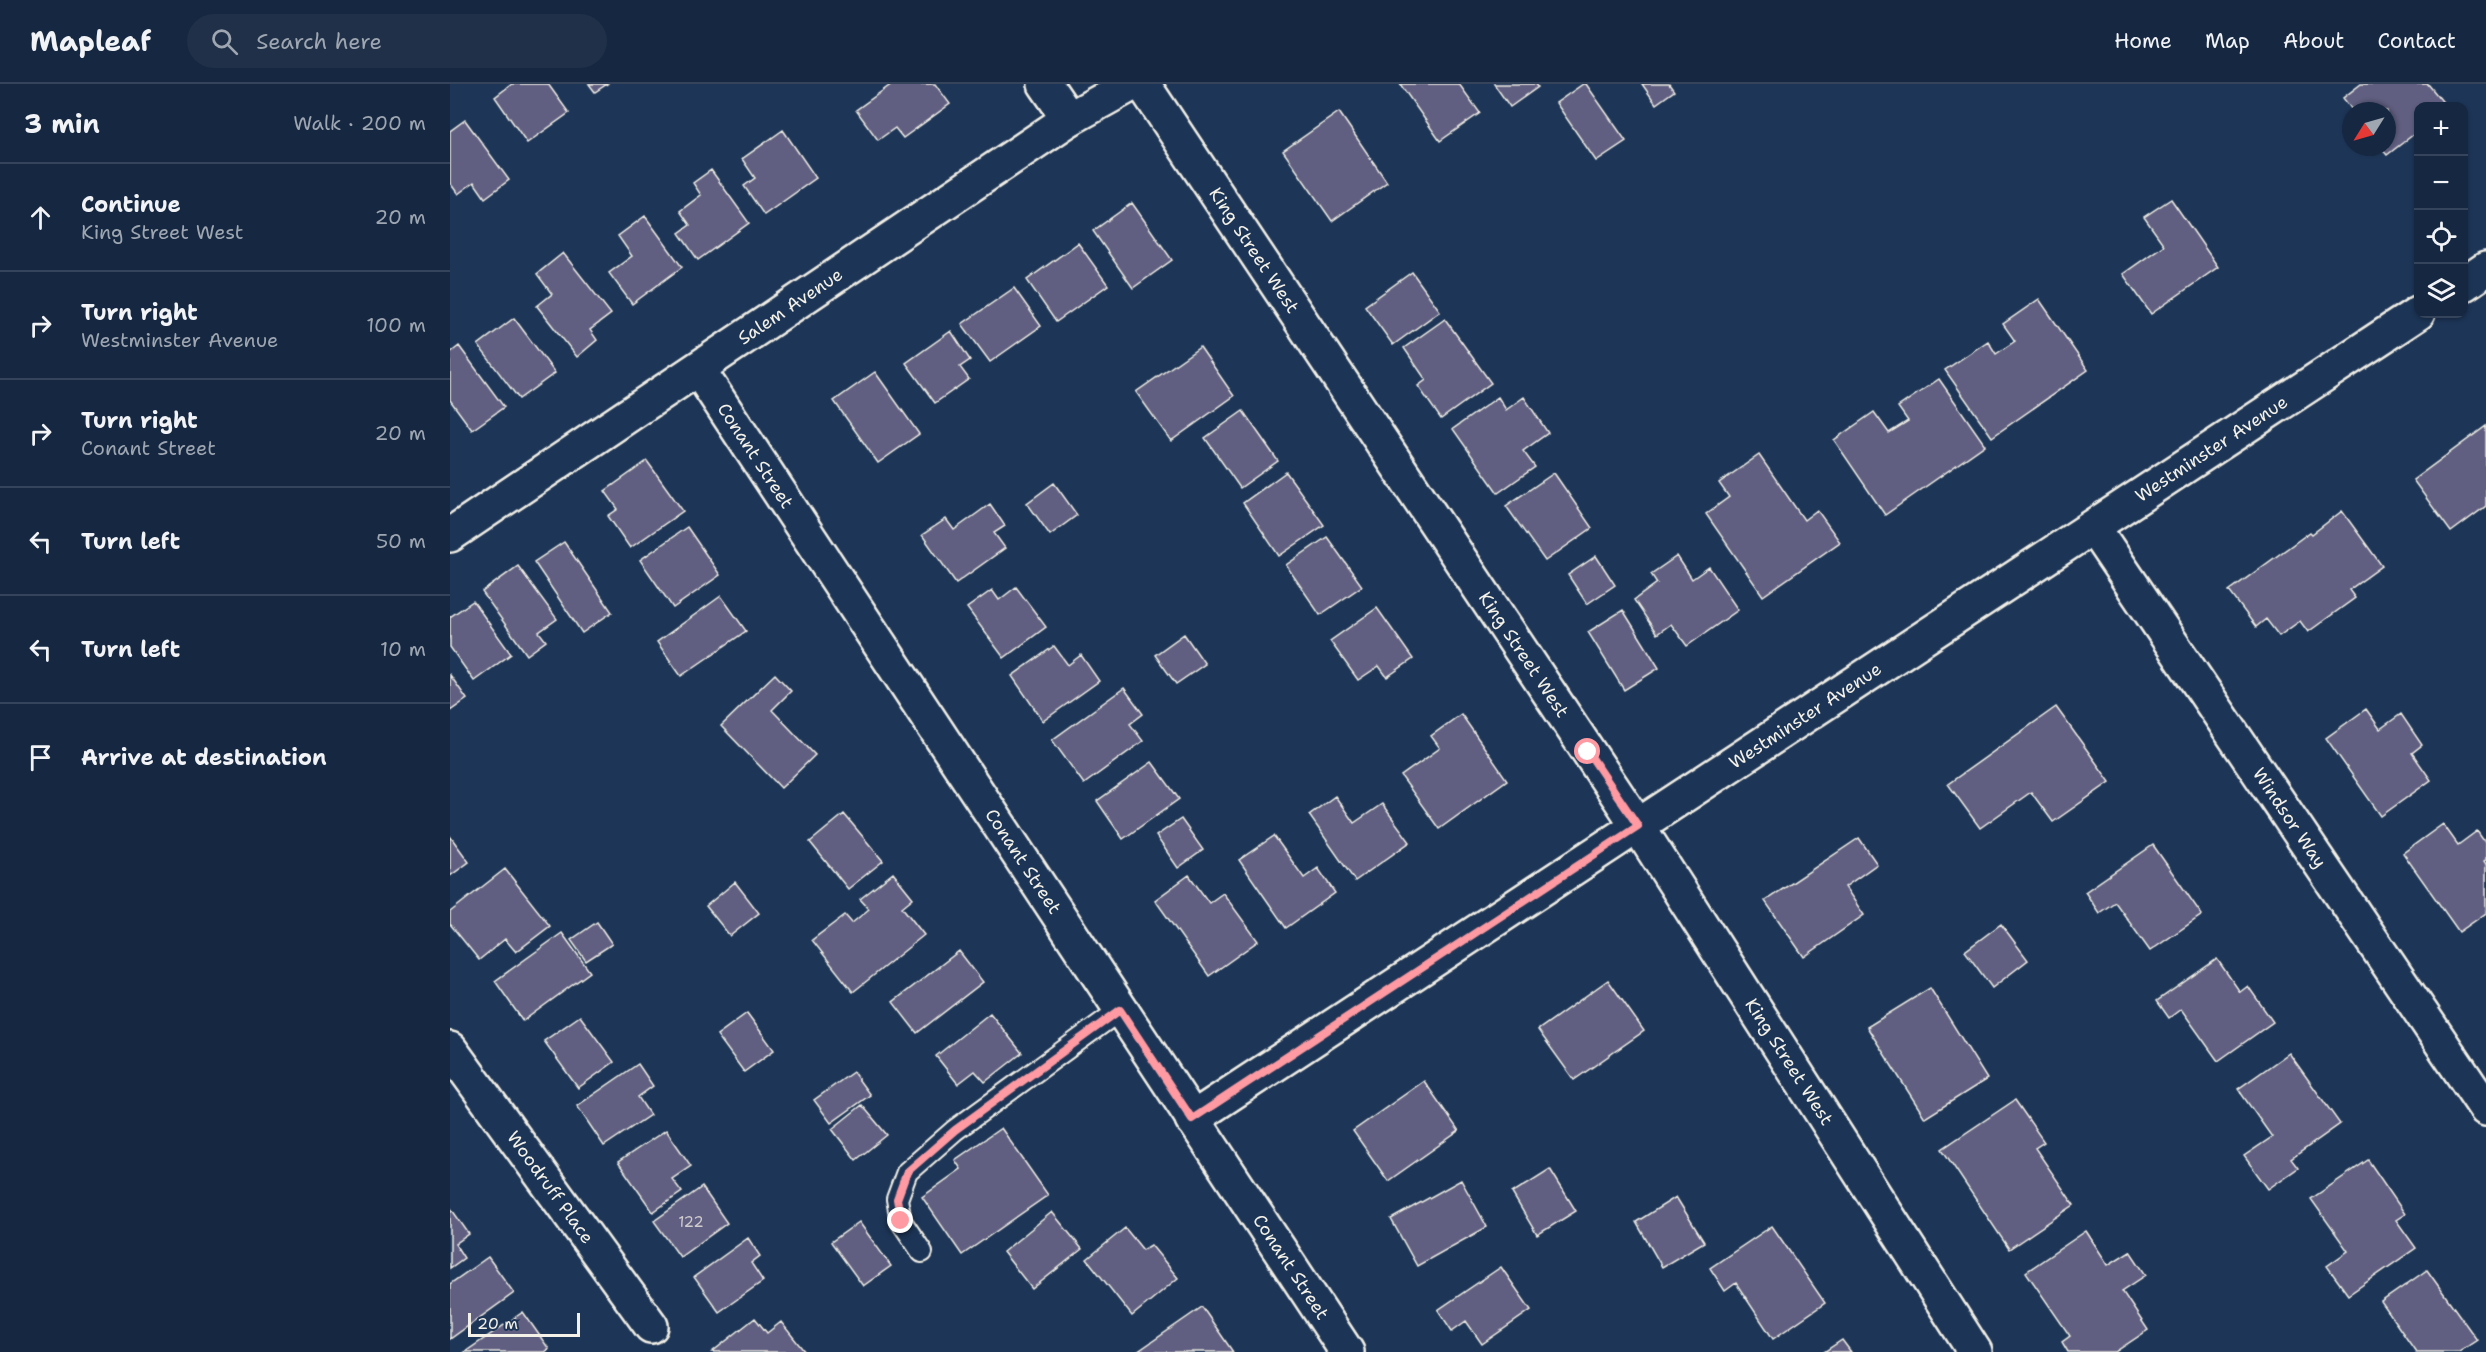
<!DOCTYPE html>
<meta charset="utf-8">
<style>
:root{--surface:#162841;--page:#1f3048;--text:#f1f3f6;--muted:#9ea6b1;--line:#35445a}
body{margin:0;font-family:"Shantell Sans",sans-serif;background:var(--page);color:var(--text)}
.controls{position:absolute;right:18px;top:18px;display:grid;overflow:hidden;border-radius:12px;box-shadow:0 2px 4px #0004}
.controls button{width:54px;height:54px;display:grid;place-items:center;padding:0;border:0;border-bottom:2px solid var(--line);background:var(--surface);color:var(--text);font:30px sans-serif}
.compass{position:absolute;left:1892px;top:18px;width:54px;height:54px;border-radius:50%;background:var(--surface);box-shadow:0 2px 4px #0004;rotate:233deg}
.scale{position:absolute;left:18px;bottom:15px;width:112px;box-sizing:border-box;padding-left:6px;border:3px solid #f4f1e8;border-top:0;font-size:16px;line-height:21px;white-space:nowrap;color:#f4f1e8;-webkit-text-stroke:4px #1d3557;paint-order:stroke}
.stop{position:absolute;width:18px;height:18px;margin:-14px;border:4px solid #ff9aa2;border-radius:50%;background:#fff}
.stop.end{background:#ff9aa2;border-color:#fff;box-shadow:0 2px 6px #0008}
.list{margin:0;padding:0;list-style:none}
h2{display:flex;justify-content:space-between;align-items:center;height:78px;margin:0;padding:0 24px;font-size:26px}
h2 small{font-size:20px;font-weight:400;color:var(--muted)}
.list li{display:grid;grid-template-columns:39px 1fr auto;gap:18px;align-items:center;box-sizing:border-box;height:108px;padding:0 24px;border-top:2px solid var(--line)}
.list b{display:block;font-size:22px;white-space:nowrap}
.list p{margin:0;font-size:20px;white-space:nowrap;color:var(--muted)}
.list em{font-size:20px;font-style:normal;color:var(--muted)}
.icon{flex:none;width:33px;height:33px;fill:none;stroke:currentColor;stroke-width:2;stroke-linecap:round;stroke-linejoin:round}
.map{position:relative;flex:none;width:2036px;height:1268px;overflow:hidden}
header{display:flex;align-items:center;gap:36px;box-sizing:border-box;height:84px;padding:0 30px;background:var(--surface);border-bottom:2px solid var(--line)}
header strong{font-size:28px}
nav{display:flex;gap:33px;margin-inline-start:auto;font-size:21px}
.search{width:420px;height:54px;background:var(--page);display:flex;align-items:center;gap:15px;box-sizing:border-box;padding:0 21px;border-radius:33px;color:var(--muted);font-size:22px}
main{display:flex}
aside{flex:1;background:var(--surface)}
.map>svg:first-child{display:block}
.building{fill:#605f81;stroke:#f4f1e8;stroke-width:1.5}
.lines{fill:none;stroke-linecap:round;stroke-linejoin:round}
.service-casing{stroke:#f4f1e8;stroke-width:24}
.minor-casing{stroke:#f4f1e8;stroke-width:38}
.service{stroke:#1d3557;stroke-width:20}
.minor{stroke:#1d3557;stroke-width:33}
.route{stroke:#ff9aa2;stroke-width:8}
.labels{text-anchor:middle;stroke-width:6;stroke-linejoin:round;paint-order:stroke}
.number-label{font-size:15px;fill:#cfccce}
.street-label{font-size:18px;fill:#f4f1e8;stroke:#1d3557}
</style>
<header>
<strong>Mapleaf</strong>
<div class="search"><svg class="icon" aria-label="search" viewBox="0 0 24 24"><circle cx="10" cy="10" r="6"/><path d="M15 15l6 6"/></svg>Search here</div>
<nav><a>Home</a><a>Map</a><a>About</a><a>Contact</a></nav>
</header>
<main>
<aside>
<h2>3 min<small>Walk · 200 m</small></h2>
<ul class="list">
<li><svg class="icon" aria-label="ahead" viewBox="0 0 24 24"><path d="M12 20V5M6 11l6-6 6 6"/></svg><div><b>Continue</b><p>King Street West</p></div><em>20 m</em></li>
<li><svg class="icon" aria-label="right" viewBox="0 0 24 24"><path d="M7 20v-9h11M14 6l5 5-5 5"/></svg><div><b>Turn right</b><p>Westminster Avenue</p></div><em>100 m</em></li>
<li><svg class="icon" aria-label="right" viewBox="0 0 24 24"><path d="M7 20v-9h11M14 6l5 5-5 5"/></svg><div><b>Turn right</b><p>Conant Street</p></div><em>20 m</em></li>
<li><svg class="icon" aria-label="left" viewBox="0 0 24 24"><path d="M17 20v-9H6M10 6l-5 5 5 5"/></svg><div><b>Turn left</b></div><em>50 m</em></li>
<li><svg class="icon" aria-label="left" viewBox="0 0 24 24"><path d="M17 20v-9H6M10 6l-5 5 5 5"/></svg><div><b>Turn left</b></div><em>10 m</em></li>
<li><svg class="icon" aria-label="arrive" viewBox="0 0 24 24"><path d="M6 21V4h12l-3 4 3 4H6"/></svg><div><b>Arrive at destination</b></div></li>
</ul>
</aside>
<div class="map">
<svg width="2036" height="1268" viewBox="0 0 2036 1268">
<rect width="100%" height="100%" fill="#1d3557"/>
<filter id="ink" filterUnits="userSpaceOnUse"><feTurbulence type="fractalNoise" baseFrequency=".0167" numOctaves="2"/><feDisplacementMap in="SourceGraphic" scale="12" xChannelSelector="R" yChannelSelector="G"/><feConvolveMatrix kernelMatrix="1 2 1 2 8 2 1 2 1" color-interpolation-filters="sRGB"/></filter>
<g filter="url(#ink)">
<path class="building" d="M 62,0 L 98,0 L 119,29 L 77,59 L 45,13 Z
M 139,0 L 157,0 L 145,8 Z
M 442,0 L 485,0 L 500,20 L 453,54 L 445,44 L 428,56 L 406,26 Z
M 950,0 L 1009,0 L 1030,29 L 990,57 Z
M 1044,0 L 1086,0 L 1088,3 L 1060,23 Z
M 1133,0 L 1136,0 L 1176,57 L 1146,77 L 1106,19 Z
M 1192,0 L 1219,0 L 1224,7 L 1206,20 Z
M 1911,0 L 1978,0 L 1996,22 L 1968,22 L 1968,47 L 1937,71 L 1930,63 L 1937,63 L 1937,27 L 1903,27 L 1893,14 Z
M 889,28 L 937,98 L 882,137 L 833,67 Z
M 15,36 L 59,96 L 35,114 L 24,98 L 8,110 L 0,99 L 0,47 Z
M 333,46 L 366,94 L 314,131 L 294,102 L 305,94 L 292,75 Z
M 261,86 L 299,139 L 248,176 L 229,149 L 240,141 L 230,127 L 251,111 L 243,99 Z
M 1721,115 L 1768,183 L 1701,230 L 1673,190 L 1714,161 L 1694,133 Z
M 682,119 L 722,176 L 683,204 L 643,147 Z
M 195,132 L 232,183 L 182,220 L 159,189 L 182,172 L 168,152 Z
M 628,159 L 658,201 L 606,238 L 577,196 Z
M 113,169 L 161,230 L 140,246 L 147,256 L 127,273 L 87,222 L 102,210 L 87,190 Z
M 962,188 L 990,227 L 943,261 L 915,222 Z
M 564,204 L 591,242 L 540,278 L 512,240 Z
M 1589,215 L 1638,286 L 1542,353 L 1495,286 L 1538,257 L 1546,270 L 1565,257 L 1553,240 Z
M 64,234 L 105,289 L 69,315 L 28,261 Z
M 995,235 L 1041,299 L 991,335 L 968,302 L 976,296 L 954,264 Z
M 501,247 L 520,276 L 510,283 L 519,295 L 485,319 L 456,279 Z
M 9,262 L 54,323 L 22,346 L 0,316 L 0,269 Z
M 750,263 L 784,312 L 721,357 L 686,308 Z
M 425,288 L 469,350 L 428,379 L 384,317 Z
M 1489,295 L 1535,361 L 1435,431 L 1384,356 L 1424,328 L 1439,349 L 1458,337 L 1448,323 Z
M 1048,313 L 1056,326 L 1074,313 L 1098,349 L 1073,367 L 1085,383 L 1048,409 L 1003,345 Z
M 793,327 L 828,377 L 790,404 L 755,354 Z
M 2036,342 L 2036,422 L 2001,448 L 1963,396 Z
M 1309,371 L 1354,436 L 1367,426 L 1390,458 L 1313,512 L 1256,430 L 1279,413 L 1269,399 Z
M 197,377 L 233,427 L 180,464 L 158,432 L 168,425 L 155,407 Z
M 836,388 L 874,441 L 829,472 L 793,419 Z
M 1104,389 L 1142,444 L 1095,477 L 1056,422 Z
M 604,399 L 627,431 L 600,451 L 577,419 Z
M 540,420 L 555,442 L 544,449 L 555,464 L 506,499 L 472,451 L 496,435 L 504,446 Z
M 1892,427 L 1932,482 L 1899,506 L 1905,514 L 1858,548 L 1850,537 L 1829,552 L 1816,535 L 1806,543 L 1779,507 L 1860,448 L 1862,450 Z
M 237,443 L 270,491 L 223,524 L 190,476 Z
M 877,453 L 912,502 L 870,531 L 836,481 Z
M 114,458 L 162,528 L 132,549 L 84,478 Z
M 1146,472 L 1165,501 L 1137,520 L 1118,491 Z
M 1227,472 L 1242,495 L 1259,483 L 1288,526 L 1237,562 L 1221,540 L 1207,550 L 1184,516 L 1207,499 L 1201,490 Z
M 68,482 L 107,535 L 89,548 L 96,557 L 77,571 L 32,508 Z
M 566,503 L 596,543 L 554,574 L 517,524 L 542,506 L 549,516 Z
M 271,512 L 296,547 L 231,592 L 207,558 Z
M 23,517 L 61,570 L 24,597 L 0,563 L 0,533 Z
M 927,524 L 963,575 L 937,593 L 929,582 L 908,596 L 880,557 Z
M 1173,526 L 1209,584 L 1174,606 L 1138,548 Z
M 734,550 L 755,580 L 726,600 L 705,571 Z
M 604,562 L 618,581 L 631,571 L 649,597 L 593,637 L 562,592 Z
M 325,590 L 341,607 L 322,626 L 365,671 L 331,704 L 271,642 Z
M 0,591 L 17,615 L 0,627 Z
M 674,604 L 693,630 L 680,640 L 693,657 L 634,700 L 602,656 Z
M 1606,623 L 1660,698 L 1603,738 L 1581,708 L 1530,744 L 1498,700 Z
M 1916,625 L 1930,645 L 1951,630 L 1972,661 L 1962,669 L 1981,696 L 1931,732 L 1876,654 Z
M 1011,630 L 1057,696 L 989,745 L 951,692 L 990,664 L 981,652 Z
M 702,678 L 729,715 L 673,755 L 647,717 Z
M 885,712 L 904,739 L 932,720 L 960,758 L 905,797 L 859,731 Z
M 394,730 L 433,777 L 398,805 L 360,758 Z
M 731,735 L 753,766 L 728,784 L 706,752 Z
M 1993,740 L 2008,761 L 2027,747 L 2036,760 L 2036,776 L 2034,777 L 2036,780 L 2036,829 L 2009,848 L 1953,769 Z
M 0,752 L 19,778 L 0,792 Z
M 824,752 L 854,794 L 868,784 L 885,809 L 836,844 L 789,776 Z
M 1409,754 L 1427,780 L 1395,803 L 1414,831 L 1354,873 L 1315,817 Z
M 1703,761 L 1752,831 L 1700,867 L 1665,818 L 1649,829 L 1635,808 Z
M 55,785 L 100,842 L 66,868 L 55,855 L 29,876 L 0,840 L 0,828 Z
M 443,789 L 463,814 L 452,823 L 474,851 L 403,908 L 362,856 L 395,831 L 402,839 L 419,825 L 410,815 Z
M 739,791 L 759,819 L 773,809 L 808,857 L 759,892 L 705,816 Z
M 285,798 L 309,829 L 280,852 L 256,822 Z
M 147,838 L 162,860 L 136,877 L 121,856 Z
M 1551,840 L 1578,876 L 1542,904 L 1515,867 Z
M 112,849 L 140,888 L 73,937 L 45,897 Z
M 509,867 L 533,898 L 467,949 L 443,918 Z
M 1767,875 L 1790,908 L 1798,902 L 1823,938 L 1768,977 L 1731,925 L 1719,934 L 1707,917 Z
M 1158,896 L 1194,947 L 1124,996 L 1088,946 Z
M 1480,904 L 1537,995 L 1475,1034 L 1417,943 Z
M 297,929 L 324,966 L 294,988 L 267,951 Z
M 540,929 L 572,969 L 535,998 L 525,987 L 508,1000 L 486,972 Z
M 130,932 L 164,978 L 128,1004 L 94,957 Z
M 1839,969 L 1890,1040 L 1841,1075 L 1848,1084 L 1818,1105 L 1794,1072 L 1822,1053 L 1788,1005 Z
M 188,980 L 203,1002 L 188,1013 L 200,1031 L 154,1062 L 127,1022 Z
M 403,988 L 420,1011 L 381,1039 L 364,1016 Z
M 974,997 L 1009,1047 L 938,1097 L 903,1047 Z
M 1565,1016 L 1594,1058 L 1585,1064 L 1624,1121 L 1559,1165 L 1492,1065 Z
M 412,1021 L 437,1051 L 406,1076 L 382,1045 Z
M 551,1044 L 598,1111 L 512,1171 L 472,1113 L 511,1085 L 505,1076 Z
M 216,1046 L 241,1082 L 222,1095 L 232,1108 L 203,1128 L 168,1078 Z
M 1918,1076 L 1955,1130 L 1946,1136 L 1966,1164 L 1898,1211 L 1877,1182 L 1898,1167 L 1861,1115 Z
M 1100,1085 L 1126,1127 L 1087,1151 L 1062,1109 Z
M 1011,1096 L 1037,1143 L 967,1182 L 941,1135 Z
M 252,1103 L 277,1139 L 230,1173 L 204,1137 Z
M 1226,1113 L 1254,1158 L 1212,1183 L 1186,1138 Z
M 0,1123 L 19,1150 L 5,1160 L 14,1174 L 0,1184 Z
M 602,1128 L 632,1165 L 582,1205 L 553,1168 Z
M 409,1138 L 441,1182 L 413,1202 L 381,1158 Z
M 1322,1142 L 1375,1219 L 1323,1255 L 1286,1199 L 1275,1207 L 1260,1184 Z
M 675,1144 L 693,1166 L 701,1161 L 728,1194 L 682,1232 L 637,1175 Z
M 1636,1147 L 1658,1181 L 1680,1167 L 1696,1191 L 1672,1207 L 1698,1246 L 1665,1268 L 1618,1268 L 1612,1258 L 1620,1252 L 1576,1188 Z
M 298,1154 L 310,1172 L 301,1179 L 313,1197 L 269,1228 L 244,1193 Z
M 38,1173 L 64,1209 L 0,1255 L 0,1200 Z
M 1051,1183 L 1081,1226 L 1032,1260 L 1016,1237 L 1002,1247 L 988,1226 Z
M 1977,1186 L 2027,1256 L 2009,1268 L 1966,1268 L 1931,1218 Z
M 752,1223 L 783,1268 L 687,1268 Z
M 73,1228 L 99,1265 L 95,1268 L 15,1268 Z
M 305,1234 L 317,1249 L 331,1238 L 355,1268 L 262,1268 Z
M 1392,1256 L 1401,1268 L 1374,1268 Z"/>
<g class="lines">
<g class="service-casing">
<path id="service" d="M 472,1168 L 451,1137 L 447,1115 L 457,1088 L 505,1046 L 670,926"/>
</g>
<g class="minor-casing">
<g id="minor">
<path d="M 595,0 L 619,35"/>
<path id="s1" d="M 693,0 L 1188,742 L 1525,1268"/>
<path d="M 2014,200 L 2036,185"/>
<path id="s2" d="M 248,285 L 897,1268"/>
<path id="s3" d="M 1643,443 L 2036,1025"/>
<path id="s4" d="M 0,451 L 619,35 L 682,0"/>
<path id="s5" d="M 0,965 L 201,1242"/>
<path id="s6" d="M 742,1035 L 1968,229"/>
</g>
</g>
<use href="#service" class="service"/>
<use href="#minor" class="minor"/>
</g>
</g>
<g class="lines" filter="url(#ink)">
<path class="route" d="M 451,1137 L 447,1115 L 457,1088 L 505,1046 L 670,926 L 742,1035 L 1188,742 L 1138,668"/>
</g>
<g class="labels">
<g class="number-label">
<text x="241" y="1143">122</text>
</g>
<g class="street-label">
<text dy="6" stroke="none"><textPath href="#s1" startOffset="200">King Street West</textPath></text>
<text dy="6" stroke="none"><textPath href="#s4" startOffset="410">Salem Avenue</textPath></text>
<text dy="6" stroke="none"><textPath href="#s6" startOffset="1220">Westminster Avenue</textPath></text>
<text dy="6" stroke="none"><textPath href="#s2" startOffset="104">Conant Street</textPath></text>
<text dy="6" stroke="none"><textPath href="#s1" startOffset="686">King Street West</textPath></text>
<text dy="6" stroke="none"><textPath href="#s6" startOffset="734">Westminster Avenue</textPath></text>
<text dy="6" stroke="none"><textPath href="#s3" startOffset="351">Windsor Way</textPath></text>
<text dy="6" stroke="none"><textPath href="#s2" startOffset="590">Conant Street</textPath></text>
<text dy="6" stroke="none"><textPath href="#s1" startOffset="1172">King Street West</textPath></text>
<text dy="6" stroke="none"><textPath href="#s5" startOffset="171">Woodruff Place</textPath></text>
<text dy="6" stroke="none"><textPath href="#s2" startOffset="1076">Conant Street</textPath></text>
</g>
</g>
</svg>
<div class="controls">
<button>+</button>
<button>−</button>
<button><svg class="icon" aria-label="locate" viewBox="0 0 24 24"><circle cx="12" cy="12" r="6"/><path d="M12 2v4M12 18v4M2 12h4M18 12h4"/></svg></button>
<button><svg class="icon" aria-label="layers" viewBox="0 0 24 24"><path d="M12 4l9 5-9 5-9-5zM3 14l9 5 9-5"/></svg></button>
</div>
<svg class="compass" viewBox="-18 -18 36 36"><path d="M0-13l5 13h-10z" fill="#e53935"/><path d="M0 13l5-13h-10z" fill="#9ea6b1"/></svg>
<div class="scale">20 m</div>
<div class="stop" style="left:1138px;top:668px"></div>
<div class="stop end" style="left:451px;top:1137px"></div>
</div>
</main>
